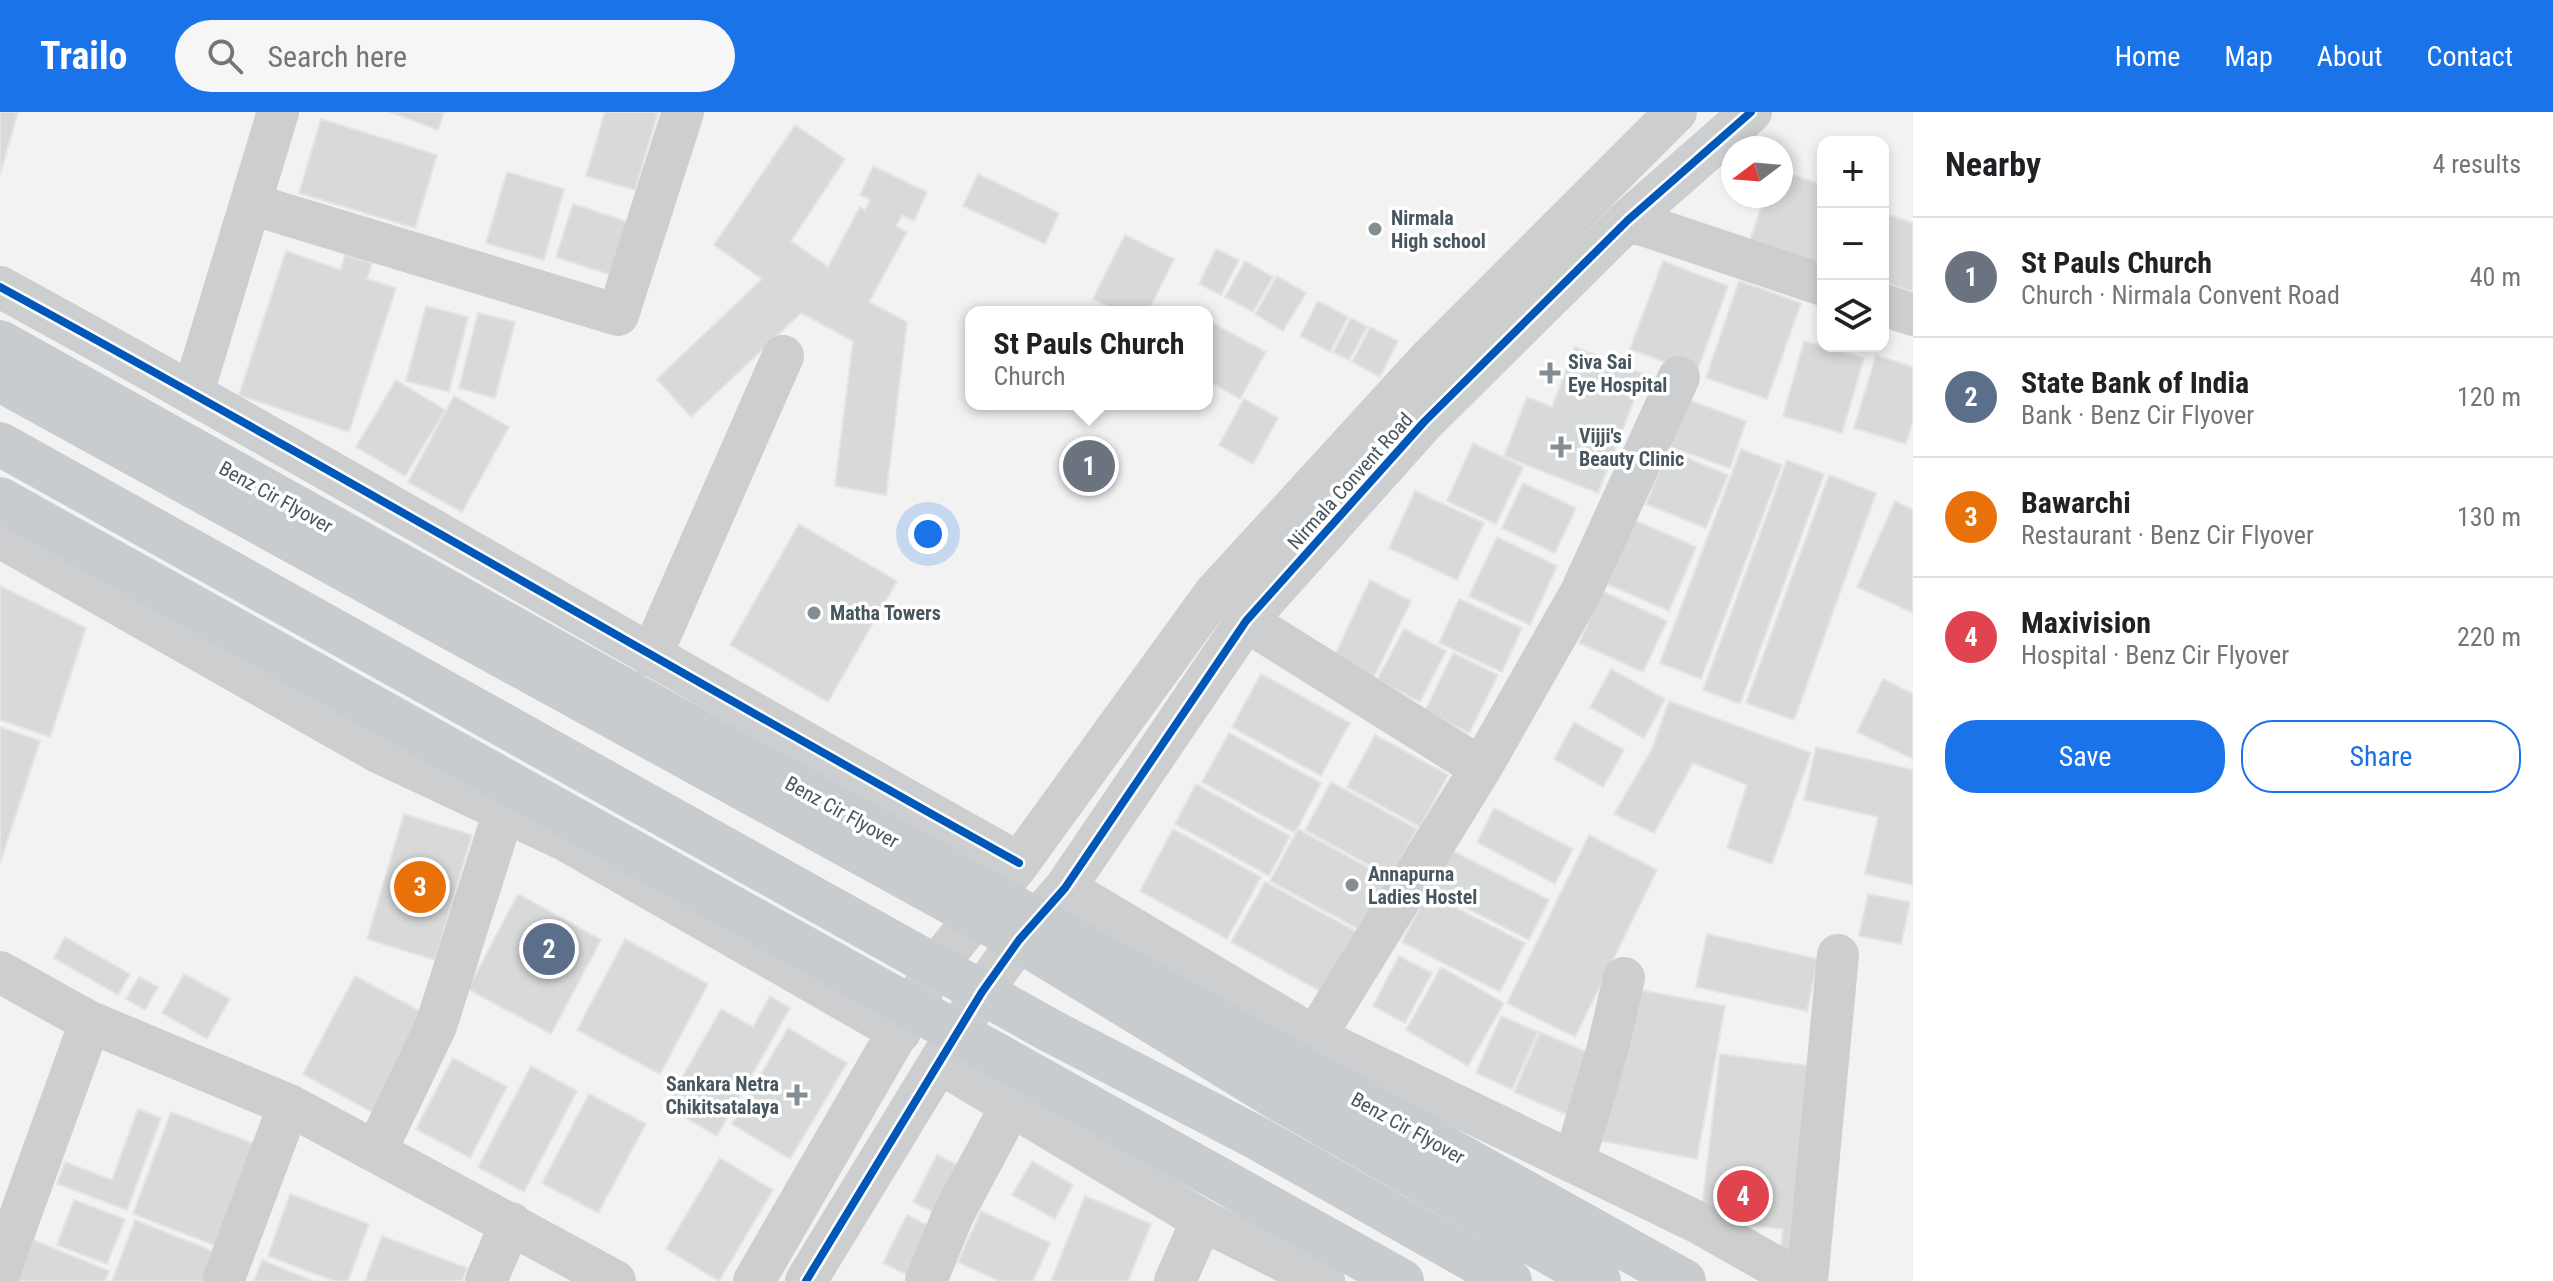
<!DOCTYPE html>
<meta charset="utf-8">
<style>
:root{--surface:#fff;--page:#f6f6f6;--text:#202124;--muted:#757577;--line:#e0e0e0;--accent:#1a73e8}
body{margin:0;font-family:"Roboto Condensed",sans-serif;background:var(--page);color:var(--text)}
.controls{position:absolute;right:24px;top:24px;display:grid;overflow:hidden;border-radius:16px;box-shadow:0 4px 12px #0003}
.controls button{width:72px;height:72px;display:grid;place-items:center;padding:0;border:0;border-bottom:2px solid var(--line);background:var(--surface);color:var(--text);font:40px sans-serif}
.compass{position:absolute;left:1721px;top:24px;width:72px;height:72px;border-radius:50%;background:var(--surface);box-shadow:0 4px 12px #0003;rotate:254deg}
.you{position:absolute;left:928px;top:422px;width:28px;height:28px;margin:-20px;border:6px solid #fff;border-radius:50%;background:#1a73e8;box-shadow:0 0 0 12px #1a73e833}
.badge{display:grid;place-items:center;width:52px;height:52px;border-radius:50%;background:var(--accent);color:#fff;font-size:26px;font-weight:700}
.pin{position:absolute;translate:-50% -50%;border:4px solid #fff;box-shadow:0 2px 8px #0006}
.popup{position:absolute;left:965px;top:194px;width:248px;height:104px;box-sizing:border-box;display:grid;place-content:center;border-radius:16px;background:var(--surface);filter:drop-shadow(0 2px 6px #0005);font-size:26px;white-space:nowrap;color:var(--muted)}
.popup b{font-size:30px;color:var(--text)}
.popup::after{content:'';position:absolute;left:50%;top:100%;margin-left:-16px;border:16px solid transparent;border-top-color:var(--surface)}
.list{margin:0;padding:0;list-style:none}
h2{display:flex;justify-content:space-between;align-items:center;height:104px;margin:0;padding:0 32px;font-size:34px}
h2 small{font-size:26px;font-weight:400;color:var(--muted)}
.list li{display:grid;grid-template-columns:52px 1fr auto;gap:24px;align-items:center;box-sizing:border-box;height:120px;padding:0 32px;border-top:2px solid var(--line)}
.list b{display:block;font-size:30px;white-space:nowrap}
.list p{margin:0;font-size:26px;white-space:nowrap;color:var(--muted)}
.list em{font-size:26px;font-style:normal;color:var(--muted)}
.actions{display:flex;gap:16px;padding:24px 32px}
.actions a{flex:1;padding:18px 0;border:2px solid var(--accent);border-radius:32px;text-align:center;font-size:28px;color:var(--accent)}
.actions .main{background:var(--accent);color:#fff}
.icon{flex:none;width:44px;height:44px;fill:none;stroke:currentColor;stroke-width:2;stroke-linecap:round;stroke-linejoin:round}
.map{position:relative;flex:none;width:1913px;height:1169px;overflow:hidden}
header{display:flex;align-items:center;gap:48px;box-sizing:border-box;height:112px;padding:0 40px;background:var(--accent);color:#fff}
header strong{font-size:38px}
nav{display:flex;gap:44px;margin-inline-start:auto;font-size:28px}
.search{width:560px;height:72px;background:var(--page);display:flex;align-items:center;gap:20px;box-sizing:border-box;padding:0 28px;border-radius:44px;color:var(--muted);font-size:30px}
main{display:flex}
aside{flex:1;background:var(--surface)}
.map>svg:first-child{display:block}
.building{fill:#d8dada;stroke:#e3e4e5;stroke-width:2}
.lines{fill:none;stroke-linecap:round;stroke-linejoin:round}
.minor{stroke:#ccced0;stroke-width:42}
.major{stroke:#c8cccf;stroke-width:44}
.major-bridge{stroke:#c8cccf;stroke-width:44}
.cycleway-casing{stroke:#fff;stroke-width:13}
.cycleway{stroke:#0057b8;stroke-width:8}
.poi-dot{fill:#848d92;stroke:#fff;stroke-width:3}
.labels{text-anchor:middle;stroke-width:7;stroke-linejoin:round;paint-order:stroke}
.poi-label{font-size:20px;font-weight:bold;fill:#48565f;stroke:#fff;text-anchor:start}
.street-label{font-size:20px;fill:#48565f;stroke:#fff}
</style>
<header>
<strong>Trailo</strong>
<div class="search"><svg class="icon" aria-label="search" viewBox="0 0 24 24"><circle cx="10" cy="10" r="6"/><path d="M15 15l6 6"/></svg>Search here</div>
<nav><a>Home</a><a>Map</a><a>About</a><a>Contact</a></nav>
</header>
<main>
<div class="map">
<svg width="1913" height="1169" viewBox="0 0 1913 1169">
<rect width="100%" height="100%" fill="#f2f2f2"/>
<path class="building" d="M 0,0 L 18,0 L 0,62 Z
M 390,0 L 444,0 L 438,18 Z
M 605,0 L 658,0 L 635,78 L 586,64 Z
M 321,7 L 437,43 L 415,116 L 299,81 Z
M 795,13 L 845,47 L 791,129 L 828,155 L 860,95 L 865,98 L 870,88 L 860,83 L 873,54 L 927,80 L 914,109 L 902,103 L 896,114 L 907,120 L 869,190 L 907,210 L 886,383 L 835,374 L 853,229 L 801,201 L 691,305 L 657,267 L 762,167 L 714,133 Z
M 1781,59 L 1823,73 L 1823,160 L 1747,137 L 1765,84 L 1781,84 Z
M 507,60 L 564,77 L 544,148 L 486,131 Z
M 978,62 L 1059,101 L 1045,132 L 963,94 Z
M 573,92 L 631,111 L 614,164 L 556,145 Z
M 1883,101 L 1913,111 L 1913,180 L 1883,170 Z
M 1125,123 L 1174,147 L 1148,200 L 1119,200 L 1093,187 Z
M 1216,137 L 1239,148 L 1221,183 L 1199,172 Z
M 286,139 L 341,158 L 345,143 L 372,151 L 367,167 L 396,176 L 349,320 L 239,283 Z
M 1245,149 L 1273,165 L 1253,200 L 1225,185 Z
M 1663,149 L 1728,174 L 1696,262 L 1630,237 Z
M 1277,164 L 1306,181 L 1283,219 L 1255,202 Z
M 1739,169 L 1801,191 L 1767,287 L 1706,266 Z
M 1318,189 L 1348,205 L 1330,240 L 1300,224 Z
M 426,194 L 468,205 L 449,280 L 406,269 Z
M 478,201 L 515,210 L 495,286 L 459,276 Z
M 1351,206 L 1367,215 L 1349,248 L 1333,240 Z
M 1207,208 L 1266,240 L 1240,287 L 1207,268 Z
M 1370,215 L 1398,229 L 1380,265 L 1352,250 Z
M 1804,229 L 1864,246 L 1842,321 L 1783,304 Z
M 1575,235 L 1644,262 L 1598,381 L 1504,344 L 1527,285 L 1552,295 Z
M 1876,243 L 1913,255 L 1913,309 L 1906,332 L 1854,316 Z
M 396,268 L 445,298 L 405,364 L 356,335 Z
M 454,284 L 509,315 L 462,400 L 408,370 Z
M 1683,286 L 1746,309 L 1730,356 L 1667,334 Z
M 1244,287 L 1278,306 L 1253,352 L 1219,333 Z
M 1473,331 L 1523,355 L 1496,412 L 1447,389 Z
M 1741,337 L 1782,353 L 1701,567 L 1660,551 Z
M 1668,338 L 1728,363 L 1706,416 L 1646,392 Z
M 1787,348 L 1824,362 L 1740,592 L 1703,578 Z
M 1829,363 L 1876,381 L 1794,608 L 1746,591 Z
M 1523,371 L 1576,396 L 1555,441 L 1502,416 Z
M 1415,379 L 1484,411 L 1457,468 L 1389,436 Z
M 1895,389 L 1913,398 L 1913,501 L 1857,475 Z
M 1634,408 L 1696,435 L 1669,499 L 1607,472 Z
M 799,412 L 897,469 L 828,590 L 730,533 Z
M 1497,425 L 1557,454 L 1530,513 L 1469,484 Z
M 1370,468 L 1411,489 L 1374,565 L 1334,545 Z
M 0,474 L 86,516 L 50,625 L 0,608 Z
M 1602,479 L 1667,509 L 1643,560 L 1579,531 Z
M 1459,487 L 1522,516 L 1502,560 L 1439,531 Z
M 1404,517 L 1446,539 L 1420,590 L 1377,568 Z
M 1453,541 L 1498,563 L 1469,621 L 1425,599 Z
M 1611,557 L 1665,587 L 1644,626 L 1590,595 Z
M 1261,562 L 1350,611 L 1321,664 L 1232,615 Z
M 1883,567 L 1913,582 L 1913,647 L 1857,620 Z
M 1669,589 L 1811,641 L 1772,752 L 1727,736 L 1747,673 L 1693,651 L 1654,721 L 1614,702 L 1652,637 Z
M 1574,610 L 1624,638 L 1603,675 L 1554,647 Z
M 0,615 L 40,629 L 0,751 Z
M 1229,621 L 1321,671 L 1295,721 L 1202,670 Z
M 1375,623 L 1448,663 L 1420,715 L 1347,675 Z
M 1816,635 L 1913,658 L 1913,773 L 1865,762 L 1878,705 L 1804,688 Z
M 1331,670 L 1417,717 L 1391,765 L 1305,718 Z
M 1196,672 L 1290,724 L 1269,764 L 1175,712 Z
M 1494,696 L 1573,737 L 1555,772 L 1477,730 Z
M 404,702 L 472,723 L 435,848 L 367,827 Z
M 1173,717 L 1261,765 L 1227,827 L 1140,779 Z
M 1298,717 L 1390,768 L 1362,819 L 1270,769 Z
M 1589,723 L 1657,758 L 1575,925 L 1507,891 Z
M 1451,738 L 1549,788 L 1529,828 L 1431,778 Z
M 1265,770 L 1359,821 L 1325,882 L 1231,830 Z
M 1427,781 L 1525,831 L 1500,880 L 1402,830 Z
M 518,782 L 601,828 L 551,922 L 468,877 Z
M 1868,782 L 1910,790 L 1901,832 L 1859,824 Z
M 1707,822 L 1818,847 L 1807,899 L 1696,875 Z
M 65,825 L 130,862 L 118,883 L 54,846 Z
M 625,827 L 708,872 L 660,962 L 577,918 Z
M 1399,844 L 1432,861 L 1405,911 L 1373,894 Z
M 1441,855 L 1504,891 L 1468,954 L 1406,918 Z
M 184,862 L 230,887 L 207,927 L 162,901 Z
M 355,864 L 429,904 L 377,1003 L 303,962 Z
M 139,865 L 158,875 L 145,898 L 126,887 Z
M 1630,876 L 1725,894 L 1697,1047 L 1602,1029 Z
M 770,884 L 790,896 L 717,1024 L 666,994 L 721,897 L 753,915 Z
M 1501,904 L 1538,920 L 1512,977 L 1476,961 Z
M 788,916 L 847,951 L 790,1047 L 732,1012 Z
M 1540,920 L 1598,945 L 1572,1005 L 1514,980 Z
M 1720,942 L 1818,955 L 1795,1148 L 1780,1146 L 1783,1117 L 1734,1111 L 1735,1099 L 1702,1095 Z
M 453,946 L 507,975 L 470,1046 L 416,1017 Z
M 531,954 L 577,979 L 524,1080 L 478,1055 Z
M 589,982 L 646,1012 L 598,1101 L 542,1071 Z
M 138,997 L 161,1006 L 127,1098 L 57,1072 L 65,1050 L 112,1068 Z
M 171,1000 L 265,1036 L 227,1138 L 133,1102 Z
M 937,1043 L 962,1055 L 938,1102 L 913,1090 Z
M 720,1046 L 773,1078 L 719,1169 L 666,1137 Z
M 1032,1049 L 1073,1073 L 1055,1107 L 1012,1083 Z
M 290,1082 L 369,1112 L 348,1169 L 334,1169 L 268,1144 Z
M 1085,1084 L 1151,1112 L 1128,1169 L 1051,1169 Z
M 74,1088 L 125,1107 L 107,1152 L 57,1133 Z
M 981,1099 L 1050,1131 L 1033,1169 L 999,1169 L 958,1150 Z
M 907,1103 L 935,1117 L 912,1165 L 883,1151 Z
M 135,1108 L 215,1140 L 204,1169 L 112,1169 Z
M 382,1124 L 467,1156 L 462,1169 L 365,1169 Z
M 33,1128 L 109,1159 L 105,1169 L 17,1169 Z
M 262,1148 L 313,1169 L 254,1169 Z"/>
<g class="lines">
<path class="minor" d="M 251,92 L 618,203 L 683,0
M 1628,108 L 1823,173
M 0,175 C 342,362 678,561 1019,751
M 1883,193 L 1913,203
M 193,281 L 278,0
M 0,425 L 378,640 L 565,728 L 900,920
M 1246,509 L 1481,656
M 651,544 L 783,244
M 1065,776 L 1315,925 L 1699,1111 L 1801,1169
M 0,860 L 90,910 L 289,993 L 615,1169
M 1315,925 L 1481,656 L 1581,480 L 1679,265
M 940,951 L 1202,1108 L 1324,1169
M 376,1039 L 436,914 L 504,699
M 1574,1050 L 1608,935 L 1624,866
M 0,1159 L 90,910
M 223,1169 L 289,993
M 486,1169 L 511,1111
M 754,1169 L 936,854 L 1019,751 L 1214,482 L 1430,246 L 1676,0
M 806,1169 L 982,880 L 1019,828 L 1065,776 L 1246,509 L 1424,310 L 1628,108 L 1751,0
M 926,1169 L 953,1103 L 1012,992
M 1175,1169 L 1202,1108
M 1807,1169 L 1838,843"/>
<path class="major" d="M 0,268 L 1019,828 L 1277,986 L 1599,1169
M 0,332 L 1051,919 L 1259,1027 L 1510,1169"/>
<path class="major-bridge" d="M 0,230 L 1684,1169
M 0,387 L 1402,1169"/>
<g class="cycleway-casing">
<path id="cycleway" d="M 0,175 C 342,362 678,561 1019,751
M 806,1169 L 982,880 L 1019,828 L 1065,776 L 1246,509 L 1424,310 L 1628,108 L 1751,0"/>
</g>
<use href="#cycleway" class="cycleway"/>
</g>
<g class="poi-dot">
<circle cx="1375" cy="117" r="8"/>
<path d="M1546 249h8v8h8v8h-8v8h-8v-8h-8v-8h8z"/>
<path d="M1557 323h8v8h8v8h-8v8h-8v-8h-8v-8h8z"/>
<circle cx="814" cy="501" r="8"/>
<circle cx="1352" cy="773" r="8"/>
<path d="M793 971h8v8h8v8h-8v8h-8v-8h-8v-8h8z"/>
</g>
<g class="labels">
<g class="poi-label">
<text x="1391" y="113">Nirmala<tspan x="1391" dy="23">High school</tspan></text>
<text x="1568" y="257">Siva Sai<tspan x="1568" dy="23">Eye Hospital</tspan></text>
<text x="1579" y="331">Vijji's<tspan x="1579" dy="23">Beauty Clinic</tspan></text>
<text x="830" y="508">Matha Towers</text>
<text x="1368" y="769">Annapurna<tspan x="1368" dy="23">Ladies Hostel</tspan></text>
<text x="779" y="979" text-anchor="end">Sankara Netra<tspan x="779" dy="23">Chikitsatalaya</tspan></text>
</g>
<g class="street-label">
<text transform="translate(1350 369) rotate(-48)" y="7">Nirmala Convent Road</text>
<text transform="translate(276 385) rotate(29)" y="7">Benz Cir Flyover</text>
<text transform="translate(842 700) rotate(29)" y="7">Benz Cir Flyover</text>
<text transform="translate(1408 1016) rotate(29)" y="7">Benz Cir Flyover</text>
</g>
</g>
</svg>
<div class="controls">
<button>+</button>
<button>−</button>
<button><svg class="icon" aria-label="layers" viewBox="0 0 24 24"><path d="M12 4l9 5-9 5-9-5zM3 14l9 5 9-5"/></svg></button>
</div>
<svg class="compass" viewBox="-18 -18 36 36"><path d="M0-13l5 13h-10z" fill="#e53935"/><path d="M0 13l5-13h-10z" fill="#757577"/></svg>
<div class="you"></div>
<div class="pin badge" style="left:1089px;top:354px;background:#6b7280">1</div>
<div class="popup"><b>St Pauls Church</b>Church</div>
<div class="pin badge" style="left:549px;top:837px;background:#5c6f8a">2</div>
<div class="pin badge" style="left:420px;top:775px;background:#e8710a">3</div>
<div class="pin badge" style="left:1743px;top:1084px;background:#e0444e">4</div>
</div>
<aside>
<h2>Nearby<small>4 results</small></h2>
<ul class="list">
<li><span class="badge" style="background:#6b7280">1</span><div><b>St Pauls Church</b><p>Church · Nirmala Convent Road</p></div><em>40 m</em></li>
<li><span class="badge" style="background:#5c6f8a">2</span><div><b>State Bank of India</b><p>Bank · Benz Cir Flyover</p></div><em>120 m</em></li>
<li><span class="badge" style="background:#e8710a">3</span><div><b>Bawarchi</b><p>Restaurant · Benz Cir Flyover</p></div><em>130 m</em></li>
<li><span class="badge" style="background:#e0444e">4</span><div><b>Maxivision</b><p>Hospital · Benz Cir Flyover</p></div><em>220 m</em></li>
</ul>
<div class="actions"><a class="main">Save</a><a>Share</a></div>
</aside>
</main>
